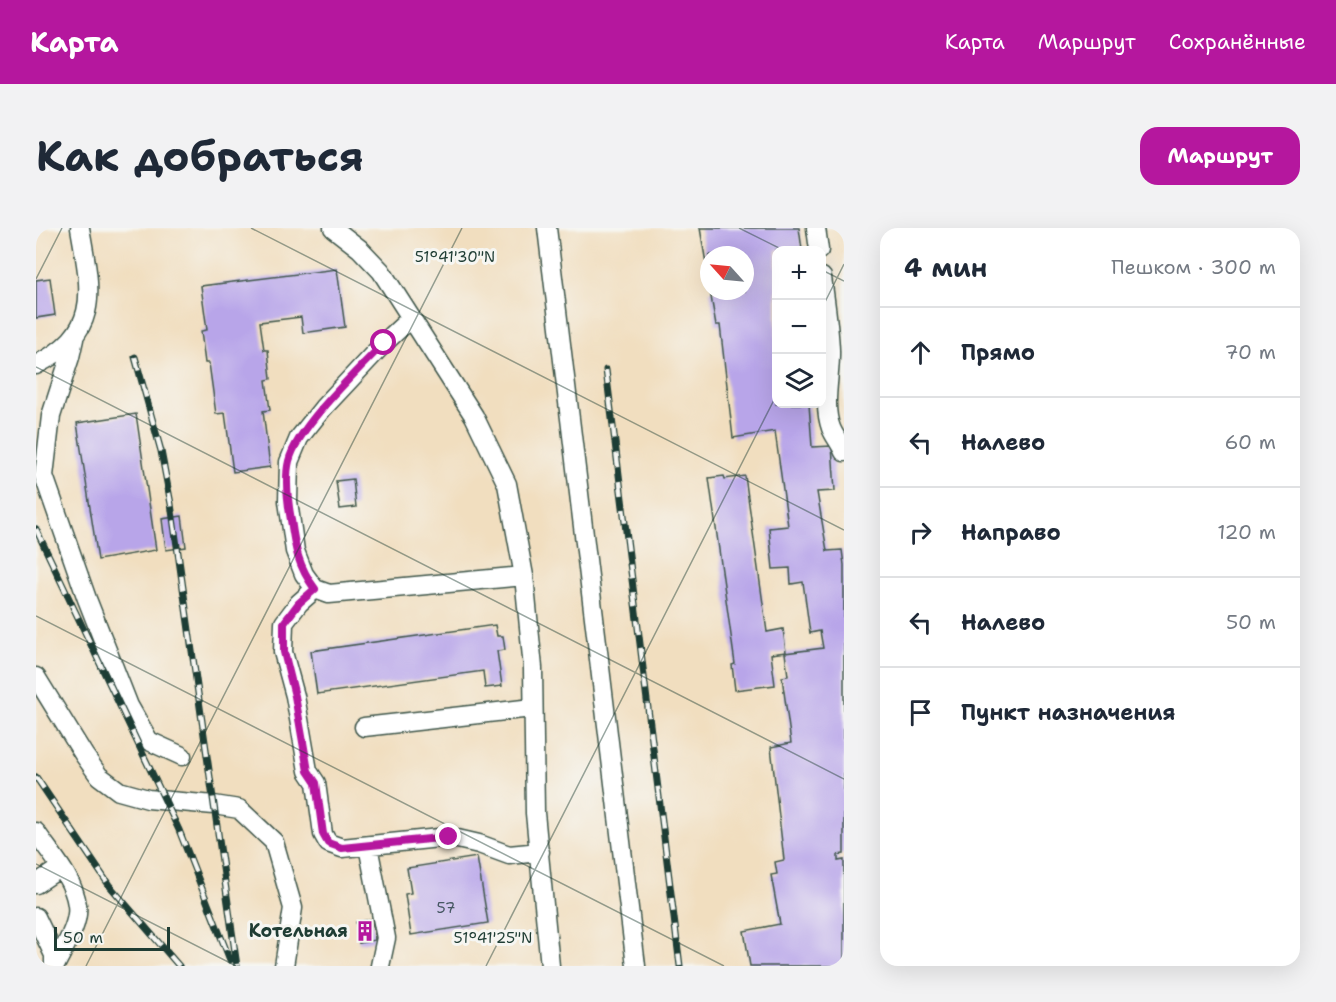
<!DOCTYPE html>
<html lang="ru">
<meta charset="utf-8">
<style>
:root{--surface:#fff;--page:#f2f2f3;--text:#1f2937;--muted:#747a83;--line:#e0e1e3;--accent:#b5179e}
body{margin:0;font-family:"Shantell Sans",sans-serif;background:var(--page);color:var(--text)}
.controls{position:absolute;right:18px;top:18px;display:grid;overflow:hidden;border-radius:12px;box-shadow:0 6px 24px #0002}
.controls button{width:54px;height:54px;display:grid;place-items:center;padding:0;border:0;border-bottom:2px solid var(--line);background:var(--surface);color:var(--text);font:30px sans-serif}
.compass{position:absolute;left:664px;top:18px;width:54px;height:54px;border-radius:50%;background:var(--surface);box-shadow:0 6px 24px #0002;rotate:297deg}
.scale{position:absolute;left:18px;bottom:15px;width:116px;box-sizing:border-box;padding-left:6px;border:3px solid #1f3d34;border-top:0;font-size:16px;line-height:21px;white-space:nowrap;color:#1f3d34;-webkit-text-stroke:4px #f6f6f2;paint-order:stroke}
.stop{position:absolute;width:18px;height:18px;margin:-14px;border:4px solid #b5179e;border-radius:50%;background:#fff}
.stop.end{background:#b5179e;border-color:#fff;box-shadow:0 2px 6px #0008}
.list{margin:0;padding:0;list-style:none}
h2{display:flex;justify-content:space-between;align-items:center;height:78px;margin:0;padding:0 24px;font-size:26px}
h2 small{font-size:20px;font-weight:400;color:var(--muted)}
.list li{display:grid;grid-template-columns:39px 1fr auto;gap:18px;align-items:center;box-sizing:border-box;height:90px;padding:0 24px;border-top:2px solid var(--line)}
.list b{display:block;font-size:22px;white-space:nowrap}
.list em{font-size:20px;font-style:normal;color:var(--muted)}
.icon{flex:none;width:33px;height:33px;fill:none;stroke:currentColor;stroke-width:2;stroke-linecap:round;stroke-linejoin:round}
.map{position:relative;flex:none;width:808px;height:738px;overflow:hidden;border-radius:18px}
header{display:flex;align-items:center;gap:36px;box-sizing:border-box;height:84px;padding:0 30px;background:var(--accent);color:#fff}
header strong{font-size:28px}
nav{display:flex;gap:33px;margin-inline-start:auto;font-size:21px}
.intro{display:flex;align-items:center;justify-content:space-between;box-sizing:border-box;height:144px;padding:0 36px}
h1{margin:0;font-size:42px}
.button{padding:15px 27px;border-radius:18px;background:var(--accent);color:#fff;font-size:21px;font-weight:700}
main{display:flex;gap:36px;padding:0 36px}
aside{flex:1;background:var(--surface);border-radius:18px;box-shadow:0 6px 24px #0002}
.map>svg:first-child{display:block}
.building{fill:#b8a5e9}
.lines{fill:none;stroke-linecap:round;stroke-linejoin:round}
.minor-casing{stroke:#3e5549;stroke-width:21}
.minor{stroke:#fff;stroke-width:18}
.rail-casing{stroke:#1f3d34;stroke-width:7}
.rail{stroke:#f6f6f2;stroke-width:4.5;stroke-dasharray:14;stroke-linecap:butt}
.route{stroke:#b5179e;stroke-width:8}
.ticks{fill:none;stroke:#1f3d34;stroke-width:1.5;stroke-opacity:0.45}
.labels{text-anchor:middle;stroke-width:6;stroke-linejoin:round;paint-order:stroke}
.number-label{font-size:15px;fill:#455761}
.poi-label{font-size:18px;font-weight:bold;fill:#1f3d34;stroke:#f6f6f2;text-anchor:end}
.ticks-label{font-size:15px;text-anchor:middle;fill:#1f3d34;stroke:#f6f6f2;stroke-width:6;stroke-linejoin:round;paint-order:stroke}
</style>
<header>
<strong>Карта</strong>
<nav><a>Карта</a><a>Маршрут</a><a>Сохранённые</a></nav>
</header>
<div class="intro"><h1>Как добраться</h1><a class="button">Маршрут</a></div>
<main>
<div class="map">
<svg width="808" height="738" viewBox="0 0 808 738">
<rect width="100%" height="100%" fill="#f6f6f2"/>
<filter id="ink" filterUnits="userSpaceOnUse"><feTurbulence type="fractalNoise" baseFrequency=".0167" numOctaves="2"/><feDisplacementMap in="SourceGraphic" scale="12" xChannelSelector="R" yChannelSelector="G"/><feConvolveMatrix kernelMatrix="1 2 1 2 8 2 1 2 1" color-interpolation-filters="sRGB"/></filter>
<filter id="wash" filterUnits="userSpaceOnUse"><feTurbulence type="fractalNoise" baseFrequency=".008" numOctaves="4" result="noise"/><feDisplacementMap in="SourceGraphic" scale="24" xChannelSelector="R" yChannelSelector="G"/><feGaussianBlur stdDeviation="1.35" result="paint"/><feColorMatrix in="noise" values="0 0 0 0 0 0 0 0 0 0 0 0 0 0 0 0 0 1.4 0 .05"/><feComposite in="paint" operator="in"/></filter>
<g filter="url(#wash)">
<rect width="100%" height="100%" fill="#f1debf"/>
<g id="blocks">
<path class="building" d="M 664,0 L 763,0 L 766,22 L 740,22 L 740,176 L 773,176 L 776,219 L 796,218 L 799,263 L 781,264 L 791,323 L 806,322 L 808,337 L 808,626 L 802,627 L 802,633 L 808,632 L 808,738 L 714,738 L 708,703 L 744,696 L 735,647 L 741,646 L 739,634 L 748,632 L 735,519 L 755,515 L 746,449 L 752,448 L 749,425 L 787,420 L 784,403 L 774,405 L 767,354 L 755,356 L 754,340 L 737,341 L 733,300 L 752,298 L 739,203 L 697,210 L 684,97 L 680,97 L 674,63 L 709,63 L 709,27 L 673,27 L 672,47 Z
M 301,41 L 309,99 L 267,105 L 265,89 L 224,94 L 228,122 L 232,122 L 235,151 L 230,152 L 234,182 L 227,183 L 234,239 L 197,244 L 189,185 L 180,186 L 173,135 L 169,135 L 165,103 L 171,102 L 165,58 Z
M 14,50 L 19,87 L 0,90 L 0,52 Z
M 100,186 L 120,322 L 62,332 L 41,195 Z
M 688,248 L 689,251 L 709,248 L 731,404 L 747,401 L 750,424 L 735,426 L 739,457 L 699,462 L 696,437 L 699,436 L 673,250 Z
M 317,251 L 320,279 L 304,281 L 300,253 Z
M 146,288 L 150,319 L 130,322 L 126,291 Z
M 459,397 L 461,408 L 467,408 L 469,422 L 461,423 L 466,458 L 449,460 L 447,443 L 281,466 L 275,423 Z
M 441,629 L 452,695 L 375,707 L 369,666 L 375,665 L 371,640 Z
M 336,691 L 339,712 L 323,715 L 320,694 Z"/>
</g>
</g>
<g filter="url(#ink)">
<use href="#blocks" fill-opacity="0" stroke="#3e5549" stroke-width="1.5"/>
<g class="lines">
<g class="minor-casing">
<path id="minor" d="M 297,0 L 324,21 L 345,43 L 438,188 L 471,256 L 488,348 L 497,440 L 499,585 L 514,738
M 511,0 L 600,738
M 780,0 L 783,22
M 786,49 C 789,73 793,97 794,122 C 795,147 786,176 795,200 C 798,208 805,216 808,224
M 375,90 L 348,115 L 287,180 L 263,210 L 253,234 L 252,273 L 259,323 L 268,346 L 279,361 L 293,366 L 488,348
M 38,111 L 34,129 L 15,188 L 8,248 L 51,371 L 93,478 L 113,513 L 146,528
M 0,137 C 66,103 55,64 44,0
M 279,361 L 263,375 L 248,395 L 247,424 L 259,468 L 272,543 L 280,555 L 287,606 L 292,615 L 306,620 L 413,609 L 443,616 L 473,627 L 504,624
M 0,449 L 48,527 L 63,548 L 83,563 L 112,571 L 178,577 L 203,581 L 238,614 L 257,680 L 248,738
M 328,499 L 496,480
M 0,604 C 14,625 38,651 41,677 C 44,696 27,721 19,738
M 332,618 L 350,710 L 344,738
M 0,656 L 24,640
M 0,689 L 18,727 L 18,738"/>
</g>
<use href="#minor" class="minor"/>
<g class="rail-casing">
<path id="rail" d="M 99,129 L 125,223 L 135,276 L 201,738
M 570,142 L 644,738
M 0,301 L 143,602 L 194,732
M 0,549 L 73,657 L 143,738"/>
</g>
<use href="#rail" class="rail"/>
</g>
</g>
<g class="lines" filter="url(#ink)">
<path class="route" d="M 348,115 C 322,142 262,198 253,233 C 249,249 252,275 255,292 C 259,320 262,338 279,361 L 263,375 L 248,395 L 248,424 L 259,468 L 272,543 L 280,555 L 287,606 L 292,615 L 306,620 L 413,609"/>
</g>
<path class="ticks" d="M 215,0 L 808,302M 703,0 L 747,22M 786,42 L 808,53M 0,51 L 26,0M 786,80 L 808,36M 0,139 L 808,551M 0,388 L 688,738M 0,636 L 200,738M 50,738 L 426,0M 450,738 L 740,168"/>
<defs>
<g id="building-bare" transform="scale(1.62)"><path d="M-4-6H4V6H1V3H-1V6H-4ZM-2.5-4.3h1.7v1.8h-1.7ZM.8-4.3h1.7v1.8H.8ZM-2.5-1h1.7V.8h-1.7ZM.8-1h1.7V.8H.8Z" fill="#b5179e" stroke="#f6f6f2" stroke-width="2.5" paint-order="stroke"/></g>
</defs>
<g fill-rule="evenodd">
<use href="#building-bare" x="329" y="703"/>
</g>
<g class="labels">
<g class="number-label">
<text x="410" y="685">57</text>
</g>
<g class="poi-label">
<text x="312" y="709">Котельная</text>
</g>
</g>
<g class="ticks-label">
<text x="419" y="34">51°41'30"N</text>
<text x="457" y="715">51°41'25"N</text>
</g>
</svg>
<div class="controls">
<button>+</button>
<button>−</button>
<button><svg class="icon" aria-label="layers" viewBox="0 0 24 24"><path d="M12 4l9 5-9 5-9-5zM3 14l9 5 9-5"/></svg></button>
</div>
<svg class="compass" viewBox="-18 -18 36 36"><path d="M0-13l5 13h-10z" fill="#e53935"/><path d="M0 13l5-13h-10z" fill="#747a83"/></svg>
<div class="scale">50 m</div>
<div class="stop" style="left:348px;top:115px"></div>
<div class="stop end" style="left:413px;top:609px"></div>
</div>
<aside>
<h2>4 мин<small>Пешком · 300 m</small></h2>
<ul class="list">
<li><svg class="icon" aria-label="ahead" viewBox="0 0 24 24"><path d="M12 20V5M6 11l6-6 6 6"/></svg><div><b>Прямо</b></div><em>70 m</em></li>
<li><svg class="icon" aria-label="left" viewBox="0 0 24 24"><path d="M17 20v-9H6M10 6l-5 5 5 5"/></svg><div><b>Налево</b></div><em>60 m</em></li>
<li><svg class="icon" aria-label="right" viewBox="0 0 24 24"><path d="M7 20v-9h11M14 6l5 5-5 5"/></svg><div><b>Направо</b></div><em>120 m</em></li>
<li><svg class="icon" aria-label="left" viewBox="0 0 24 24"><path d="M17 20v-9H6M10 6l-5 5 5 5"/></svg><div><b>Налево</b></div><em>50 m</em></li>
<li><svg class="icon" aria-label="arrive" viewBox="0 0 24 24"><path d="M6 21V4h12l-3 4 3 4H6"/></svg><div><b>Пункт назначения</b></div></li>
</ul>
</aside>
</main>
